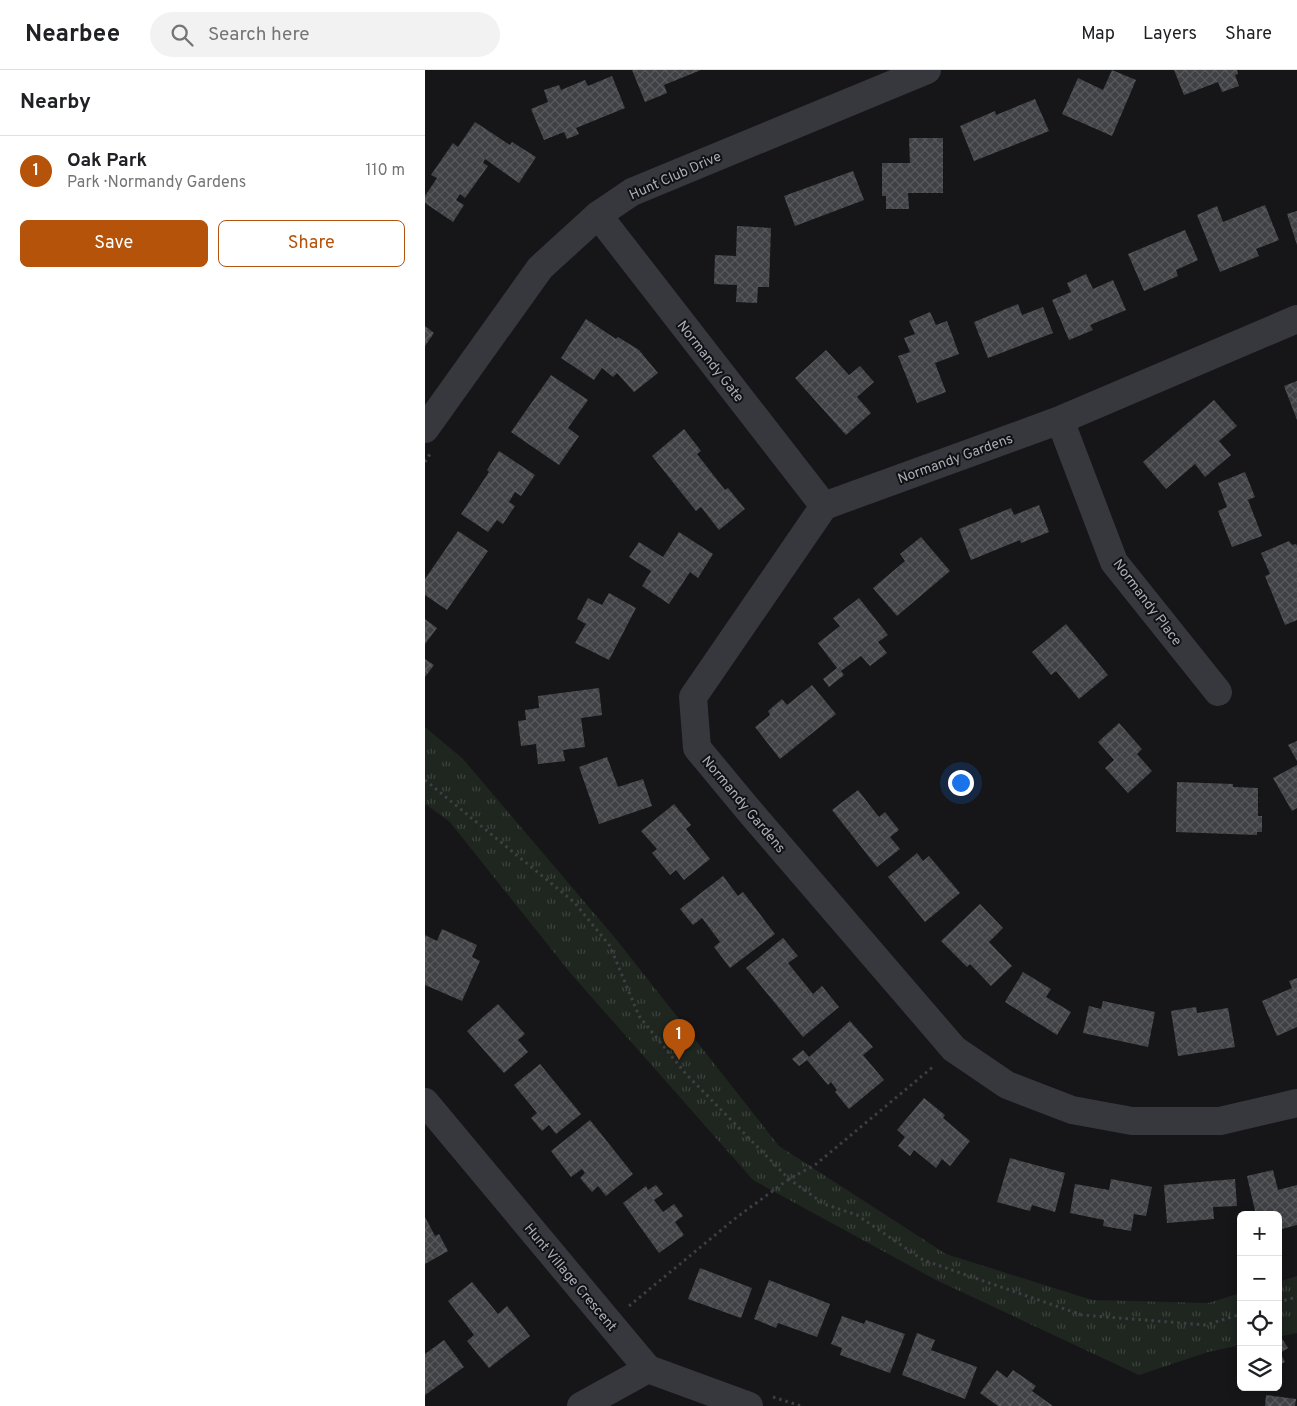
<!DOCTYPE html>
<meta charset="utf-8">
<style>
:root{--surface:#fff;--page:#f2f2f2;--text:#202124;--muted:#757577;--line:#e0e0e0;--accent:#b45309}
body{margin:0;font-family:Overpass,sans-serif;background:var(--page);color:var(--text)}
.controls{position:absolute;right:15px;bottom:15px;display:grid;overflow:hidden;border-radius:8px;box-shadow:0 2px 12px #0003}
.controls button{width:45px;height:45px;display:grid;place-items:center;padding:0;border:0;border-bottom:1px solid var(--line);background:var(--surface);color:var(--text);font:25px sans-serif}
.you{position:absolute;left:535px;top:712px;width:18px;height:18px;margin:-12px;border:4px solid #fff;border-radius:50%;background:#1a73e8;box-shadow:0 0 0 8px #1a73e833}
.badge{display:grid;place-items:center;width:32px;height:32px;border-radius:50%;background:var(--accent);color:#fff;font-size:16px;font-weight:700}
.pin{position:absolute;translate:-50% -41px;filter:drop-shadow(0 1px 2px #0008)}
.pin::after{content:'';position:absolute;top:26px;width:18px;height:15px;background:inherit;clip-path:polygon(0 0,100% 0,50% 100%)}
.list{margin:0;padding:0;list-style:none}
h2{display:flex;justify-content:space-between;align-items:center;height:65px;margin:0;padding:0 20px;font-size:21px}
h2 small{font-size:16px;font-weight:400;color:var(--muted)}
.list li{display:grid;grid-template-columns:32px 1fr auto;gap:15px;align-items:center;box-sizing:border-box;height:70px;padding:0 20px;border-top:1px solid var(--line)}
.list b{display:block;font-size:19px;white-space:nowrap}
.list p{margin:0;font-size:16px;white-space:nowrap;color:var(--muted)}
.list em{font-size:16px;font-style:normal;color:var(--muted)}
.actions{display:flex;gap:10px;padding:15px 20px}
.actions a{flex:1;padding:11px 0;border:1px solid var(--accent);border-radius:8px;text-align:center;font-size:18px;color:var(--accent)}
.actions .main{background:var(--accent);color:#fff}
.icon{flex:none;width:28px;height:28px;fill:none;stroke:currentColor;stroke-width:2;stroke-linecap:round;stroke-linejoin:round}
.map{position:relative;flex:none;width:872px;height:1336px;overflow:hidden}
header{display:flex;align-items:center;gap:30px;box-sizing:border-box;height:70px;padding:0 25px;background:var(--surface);border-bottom:1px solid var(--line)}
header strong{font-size:24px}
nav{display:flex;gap:28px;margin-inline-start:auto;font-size:18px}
.search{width:350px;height:45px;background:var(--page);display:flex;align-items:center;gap:12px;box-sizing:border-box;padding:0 18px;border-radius:28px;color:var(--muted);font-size:19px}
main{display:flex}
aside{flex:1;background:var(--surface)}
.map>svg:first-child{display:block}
.grass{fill:url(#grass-tufts)}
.building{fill:url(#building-cross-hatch)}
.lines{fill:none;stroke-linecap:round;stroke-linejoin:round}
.path{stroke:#3d3f44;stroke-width:3;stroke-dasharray:2.5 4;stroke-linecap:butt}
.minor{stroke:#37383d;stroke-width:28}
.tertiary{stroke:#37383d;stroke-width:28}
.labels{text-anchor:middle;stroke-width:4;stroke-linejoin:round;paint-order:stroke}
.street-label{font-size:14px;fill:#a8adb8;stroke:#111113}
</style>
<header>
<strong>Nearbee</strong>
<div class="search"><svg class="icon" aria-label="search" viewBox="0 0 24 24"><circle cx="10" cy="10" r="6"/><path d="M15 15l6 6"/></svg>Search here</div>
<nav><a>Map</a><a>Layers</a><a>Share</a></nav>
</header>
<main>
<aside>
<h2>Nearby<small></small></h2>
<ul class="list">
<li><span class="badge">1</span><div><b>Oak Park</b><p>Park · Normandy Gardens</p></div><em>110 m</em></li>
</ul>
<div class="actions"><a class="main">Save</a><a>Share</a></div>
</aside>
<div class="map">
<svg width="872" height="1336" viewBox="0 0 872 1336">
<defs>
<pattern id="grass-tufts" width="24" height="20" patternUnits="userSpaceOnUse" patternTransform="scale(1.25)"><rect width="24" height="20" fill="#1e261f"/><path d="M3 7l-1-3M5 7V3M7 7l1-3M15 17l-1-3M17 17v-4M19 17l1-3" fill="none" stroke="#3c433d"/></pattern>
<pattern id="building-cross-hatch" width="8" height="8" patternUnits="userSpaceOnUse" patternTransform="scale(1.25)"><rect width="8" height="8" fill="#404145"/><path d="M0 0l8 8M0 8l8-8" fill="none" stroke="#595a5e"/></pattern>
</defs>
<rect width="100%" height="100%" fill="#161618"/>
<path class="grass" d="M 0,657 L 38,689 L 191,869 L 354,1076 L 521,1184 L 667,1230 L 783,1233 L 816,1223 L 816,1275 L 783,1282 L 714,1305 L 511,1210 L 328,1110 L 147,905 L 24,751 L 0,734 Z
M 872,1206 L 872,1263 L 853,1267 L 853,1212 Z"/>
<path class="building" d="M 207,0 L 276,0 L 239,15 L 242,23 L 220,32 Z
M 687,0 L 711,10 L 687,66 L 637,44 L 653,8 L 678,20 Z
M 749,0 L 812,0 L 813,4 L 810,5 L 814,16 L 797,22 L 793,12 L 759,25 Z
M 187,6 L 200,38 L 151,58 L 154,64 L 142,69 L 139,62 L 119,70 L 106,39 L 123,32 L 119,20 L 134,15 L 136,20 L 160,10 L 163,16 Z
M 610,29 L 624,61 L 549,91 L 535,56 L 570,41 L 571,45 Z
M 50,52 L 85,75 L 87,72 L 111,87 L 94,113 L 60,89 L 58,93 L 63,96 L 40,128 L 35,124 L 31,130 L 39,135 L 28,152 L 0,133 L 0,126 L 12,108 L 6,105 L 28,73 L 33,77 Z
M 484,68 L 518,68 L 518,123 L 483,123 L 484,139 L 461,139 L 461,126 L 457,126 L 457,93 L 485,93 Z
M 428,101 L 439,130 L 370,156 L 359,126 Z
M 840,135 L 854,170 L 831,179 L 834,186 L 795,202 L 772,145 L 792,136 L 798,152 Z
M 872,141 L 872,175 L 862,144 Z
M 312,156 L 346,158 L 344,217 L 333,217 L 332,233 L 311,232 L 312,215 L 289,214 L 290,185 L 311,186 Z
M 760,160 L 773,190 L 751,200 L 753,206 L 719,221 L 703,184 Z
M 661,204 L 668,219 L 688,210 L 701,240 L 665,255 L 668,260 L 644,270 L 627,230 L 646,222 L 642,213 Z
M 593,234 L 597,245 L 618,237 L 628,263 L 563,288 L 549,252 Z
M 505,242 L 511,255 L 522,251 L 534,284 L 510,293 L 521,322 L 492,333 L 473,286 L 485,282 L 479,268 L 490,264 L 484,251 Z
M 161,249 L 191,269 L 193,267 L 214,280 L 233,303 L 209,322 L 192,303 L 188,307 L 177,298 L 169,310 L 136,288 Z
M 0,256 L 9,263 L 0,276 Z
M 401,280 L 424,305 L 435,296 L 449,312 L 432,327 L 446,343 L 421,365 L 370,308 Z
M 126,305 L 163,330 L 143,358 L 154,366 L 134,395 L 86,362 Z
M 872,311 L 872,350 L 859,316 Z
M 789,330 L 812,356 L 794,371 L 806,385 L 780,407 L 770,394 L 741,419 L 718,392 Z
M 259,359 L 276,381 L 272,384 L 300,420 L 303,418 L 320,439 L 294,460 L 276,437 L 271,441 L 227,386 Z
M 74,381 L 110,405 L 96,426 L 90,422 L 84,432 L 90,436 L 78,454 L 72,450 L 63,462 L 36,444 L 64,402 L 62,400 Z
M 820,402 L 830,427 L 823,430 L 837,466 L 807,477 L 793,441 L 802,437 L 793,413 Z
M 614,435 L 624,462 L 596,473 L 595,470 L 546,490 L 534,459 L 586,438 L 589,445 Z
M 33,461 L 63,481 L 22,540 L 0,525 L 0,509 Z
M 254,462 L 288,484 L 273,508 L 265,502 L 244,534 L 217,516 L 226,501 L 204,487 L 214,472 L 238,487 Z
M 496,467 L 525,501 L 472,546 L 448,518 L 480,491 L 475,484 Z
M 864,471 L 867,475 L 871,474 L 872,476 L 872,550 L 860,555 L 840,506 L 845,504 L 836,483 Z
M 184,523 L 211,538 L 184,590 L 150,573 L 161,554 L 152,549 L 163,528 L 177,535 Z
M 434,528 L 463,565 L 453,572 L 462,583 L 445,596 L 436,586 L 416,601 L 419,605 L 404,617 L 398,609 L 412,598 L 393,573 L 415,556 L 408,548 Z
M 0,549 L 12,558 L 0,574 Z
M 641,554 L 683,605 L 654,629 L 631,601 L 626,605 L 607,582 Z
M 0,589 L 9,595 L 0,607 Z
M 387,615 L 411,644 L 355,689 L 330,657 L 345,645 L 343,641 L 357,629 L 362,635 Z
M 174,618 L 177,645 L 156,648 L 160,677 L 138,680 L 140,691 L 113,694 L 111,674 L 96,676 L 93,651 L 101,650 L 100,640 L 114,638 L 113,626 Z
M 694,653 L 717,679 L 712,684 L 727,701 L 703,723 L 680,698 L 689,690 L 673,672 Z
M 872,671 L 872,691 L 863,675 Z
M 182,687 L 193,717 L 218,709 L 227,736 L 174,754 L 154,697 Z
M 872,695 L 872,738 L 867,741 L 848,708 Z
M 752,712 L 808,714 L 808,717 L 833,718 L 833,746 L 837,746 L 837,762 L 832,762 L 832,765 L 751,762 Z
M 433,720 L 454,747 L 460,742 L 474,760 L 465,767 L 475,779 L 452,797 L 407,740 Z
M 249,734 L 266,755 L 261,759 L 285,789 L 259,810 L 251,800 L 245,805 L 227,783 L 232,779 L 216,761 Z
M 492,783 L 498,791 L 504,786 L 535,823 L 500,852 L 463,807 Z
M 298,806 L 313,826 L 318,822 L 350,864 L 305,898 L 289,877 L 295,872 L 277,848 L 268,855 L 255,839 Z
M 555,834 L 578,858 L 564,872 L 587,896 L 566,916 L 545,894 L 542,897 L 516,871 Z
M 17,859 L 52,875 L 47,887 L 55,891 L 37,931 L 0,915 L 0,865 L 12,871 Z
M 358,868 L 373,886 L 363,893 L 388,924 L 397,916 L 414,937 L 378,967 L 321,898 Z
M 598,902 L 626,919 L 621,927 L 646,942 L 632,965 L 580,932 Z
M 872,908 L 872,957 L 852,966 L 837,931 L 867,918 L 864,911 Z
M 678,931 L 730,942 L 723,977 L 658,963 L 664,936 L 676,939 Z
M 73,934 L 100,964 L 93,970 L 103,982 L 79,1003 L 42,961 Z
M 771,937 L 772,943 L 803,938 L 810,977 L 753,986 L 746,941 Z
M 425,951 L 448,977 L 438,985 L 459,1010 L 424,1039 L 410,1022 L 412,1020 L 406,1012 L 403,1015 L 382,990 L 374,996 L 367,989 L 378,980 L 384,987 Z
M 115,994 L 156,1044 L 131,1064 L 124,1055 L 117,1061 L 106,1048 L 112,1043 L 89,1015 Z
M 499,1028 L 520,1045 L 518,1048 L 545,1071 L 525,1096 L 517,1089 L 511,1098 L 489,1080 L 485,1086 L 473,1076 L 480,1067 L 472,1060 Z
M 165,1050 L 208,1104 L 181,1126 L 173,1116 L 167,1122 L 155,1108 L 160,1103 L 157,1099 L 146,1107 L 126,1081 Z
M 585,1088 L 640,1103 L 630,1142 L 607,1135 L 605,1141 L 572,1132 Z
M 848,1100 L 853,1120 L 872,1115 L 872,1155 L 853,1160 L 853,1145 L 831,1145 L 822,1106 Z
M 686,1109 L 727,1117 L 721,1146 L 709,1144 L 706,1161 L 678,1156 L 679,1150 L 645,1143 L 650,1114 L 684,1120 Z
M 810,1109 L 812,1136 L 788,1137 L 789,1149 L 742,1153 L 739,1115 Z
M 231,1115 L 238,1124 L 229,1130 L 238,1142 L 249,1134 L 258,1146 L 250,1152 L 259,1165 L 234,1183 L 198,1133 L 221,1116 L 223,1120 Z
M 0,1147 L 10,1166 L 14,1164 L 23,1181 L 0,1194 Z
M 275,1198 L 327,1218 L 316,1248 L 263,1229 Z
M 344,1210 L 405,1234 L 392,1267 L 353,1253 L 351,1258 L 329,1249 Z
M 47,1212 L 73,1244 L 82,1236 L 105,1266 L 64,1298 L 42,1271 L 49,1265 L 23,1231 Z
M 417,1246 L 439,1254 L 441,1250 L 480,1264 L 465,1303 L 415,1285 L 417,1278 L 406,1274 Z
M 853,1262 L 863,1278 L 855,1283 L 860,1292 L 853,1296 Z
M 492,1263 L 510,1270 L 506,1280 L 552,1297 L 540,1329 L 477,1305 Z
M 19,1270 L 39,1297 L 0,1325 L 0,1284 Z
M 572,1300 L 582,1308 L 588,1300 L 611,1316 L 607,1321 L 628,1336 L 573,1336 L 555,1323 Z
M 841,1325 L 871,1329 L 870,1336 L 840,1336 Z"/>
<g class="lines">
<path class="path" d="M 0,392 L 5,384
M 0,710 L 149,832 L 185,876 L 214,946 L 261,1004 L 364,1109 L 399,1134 L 432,1145 L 498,1190 L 657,1245 L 781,1255 L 816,1244
M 853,1232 L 872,1227
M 204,1236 L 312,1147 L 364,1109 L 390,1095 L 509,996
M 348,1327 L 376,1336"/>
<path class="minor" d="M 173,145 L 399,436
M 872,249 L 635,350 L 399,436 L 268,627 L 272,678 L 326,743 L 529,979 L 582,1015 L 647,1040 L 707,1051 L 795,1051 L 872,1033
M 635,350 L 689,492 L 793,622
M 0,1032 L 223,1299 L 324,1336
M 156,1336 L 223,1299"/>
<path class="tertiary" d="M 0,359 L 115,198 L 173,145 L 207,122 L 502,0"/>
</g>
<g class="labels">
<g class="street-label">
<text transform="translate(250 105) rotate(-24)" y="5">Hunt Club Drive</text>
<text transform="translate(286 291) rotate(52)" y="5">Normandy Gate</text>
<text transform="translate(530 388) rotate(-20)" y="5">Normandy Gardens</text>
<text transform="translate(723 532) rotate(53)" y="5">Normandy Place</text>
<text transform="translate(319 734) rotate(50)" y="5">Normandy Gardens</text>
<text transform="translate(146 1207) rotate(50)" y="5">Hunt Village Crescent</text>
</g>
</g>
</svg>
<div class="controls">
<button>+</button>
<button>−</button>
<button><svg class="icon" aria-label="locate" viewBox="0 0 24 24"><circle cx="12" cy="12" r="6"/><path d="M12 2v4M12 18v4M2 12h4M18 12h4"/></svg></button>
<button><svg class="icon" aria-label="layers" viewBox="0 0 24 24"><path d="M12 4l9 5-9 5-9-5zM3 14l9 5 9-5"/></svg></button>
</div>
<div class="you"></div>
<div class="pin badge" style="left:254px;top:990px">1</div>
</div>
</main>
